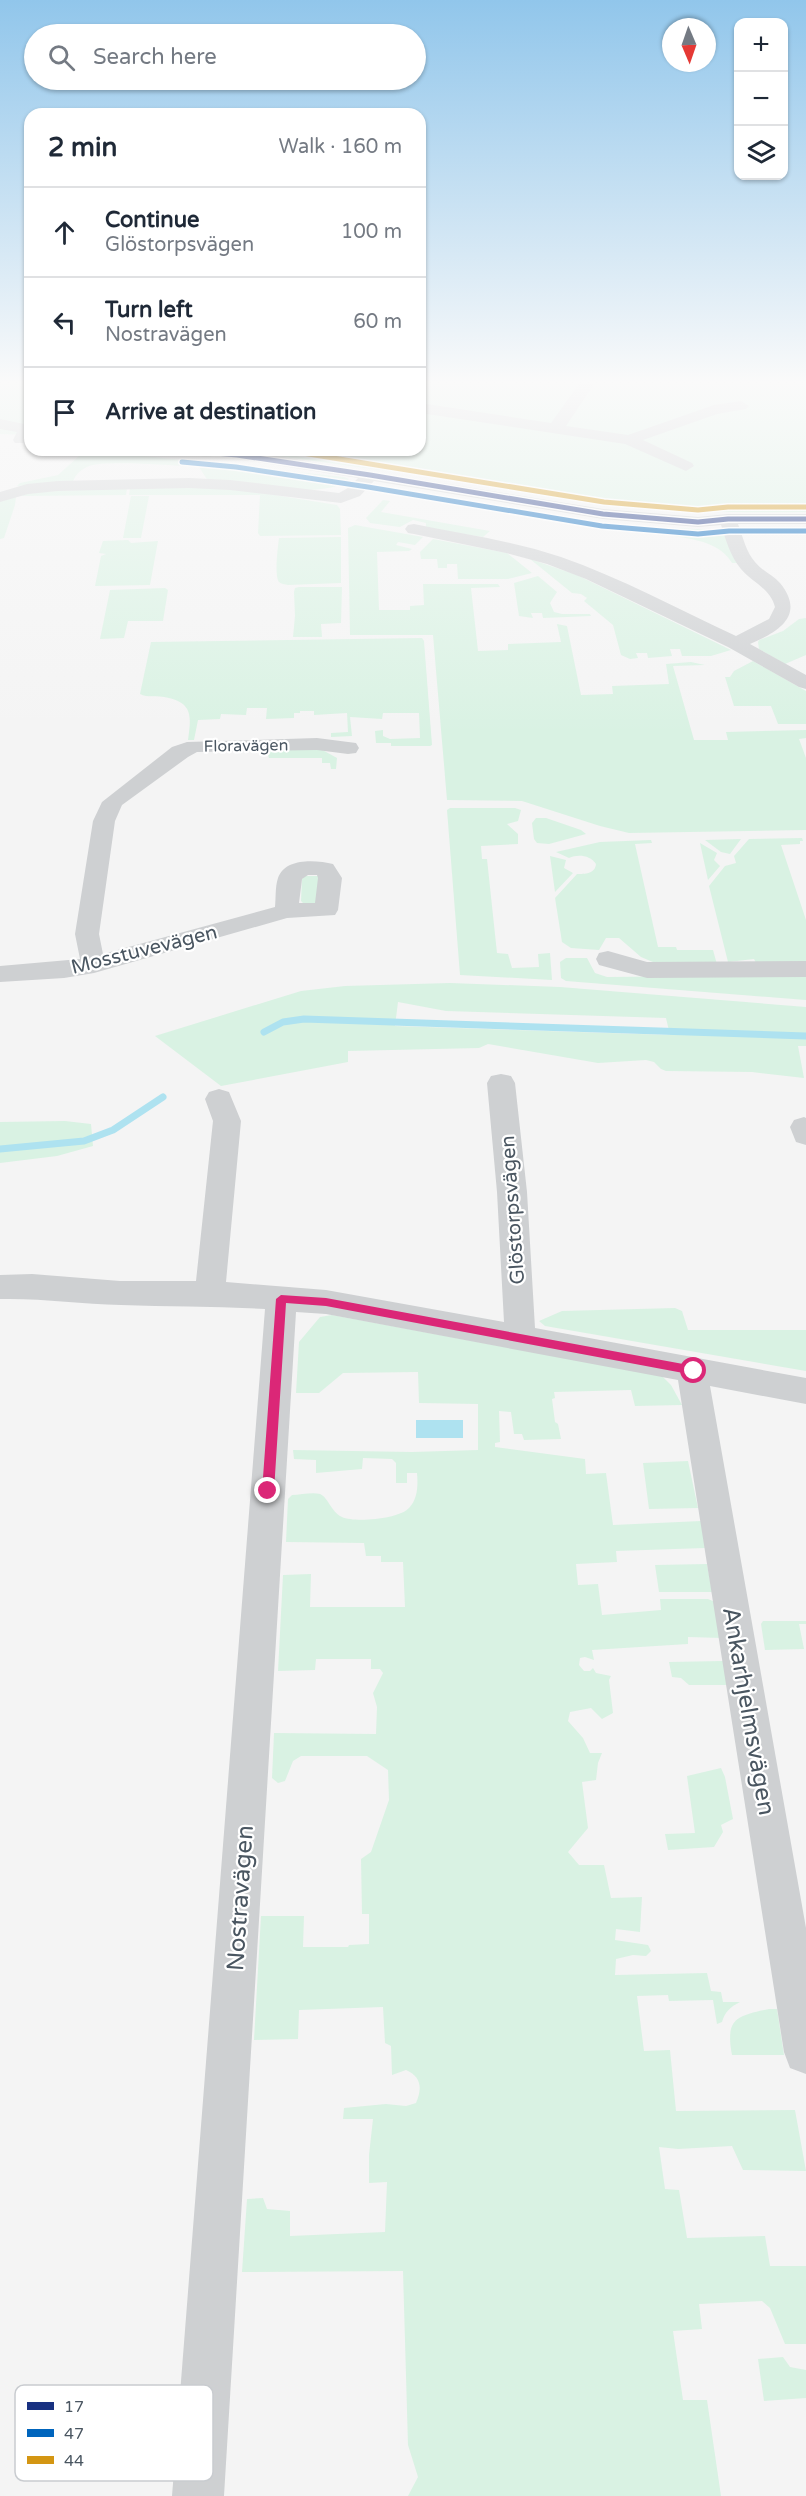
<!DOCTYPE html>
<meta charset="utf-8">
<style>
:root{--surface:#fff;--page:#f2f2f3;--text:#1f2937;--muted:#747a83;--line:#e0e1e3}
body{margin:0;font-family:"Varela Round",sans-serif;background:var(--page);color:var(--text)}
.controls{position:absolute;right:18px;top:18px;display:grid;overflow:hidden;border-radius:12px;box-shadow:0 2px 4px #0004}
.controls button{width:54px;height:54px;display:grid;place-items:center;padding:0;border:0;border-bottom:2px solid var(--line);background:var(--surface);color:var(--text);font:30px sans-serif}
.compass{position:absolute;left:662px;top:18px;width:54px;height:54px;border-radius:50%;background:var(--surface);box-shadow:0 2px 4px #0004;rotate:178deg}
.stop{position:absolute;width:18px;height:18px;margin:-14px;border:4px solid #db2777;border-radius:50%;background:#fff}
.stop.end{background:#db2777;border-color:#fff;box-shadow:0 2px 6px #0008}
.list{margin:0;padding:0;list-style:none}
h2{display:flex;justify-content:space-between;align-items:center;height:78px;margin:0;padding:0 24px;font-size:26px}
h2 small{font-size:20px;font-weight:400;color:var(--muted)}
.list li{display:grid;grid-template-columns:39px 1fr auto;gap:18px;align-items:center;box-sizing:border-box;height:90px;padding:0 24px;border-top:2px solid var(--line)}
.list b{display:block;font-size:22px;white-space:nowrap}
.list p{margin:0;font-size:20px;white-space:nowrap;color:var(--muted)}
.list em{font-size:20px;font-style:normal;color:var(--muted)}
.icon{flex:none;width:33px;height:33px;fill:none;stroke:currentColor;stroke-width:2;stroke-linecap:round;stroke-linejoin:round}
.map{position:relative;flex:none;width:806px;height:2496px;overflow:hidden}
.search{position:absolute;background:var(--surface);box-shadow:0 2px 4px #0004;left:24px;top:24px;width:402px;height:66px;display:flex;align-items:center;gap:15px;box-sizing:border-box;padding:0 21px;border-radius:33px;color:var(--muted);font-size:22px}
.panel{position:absolute;background:var(--surface);box-shadow:0 2px 4px #0004;left:24px;top:108px;width:402px;height:348px;border-radius:18px}
.map>svg:first-child{display:block}
.green{fill:#d9f2e3;fill-rule:evenodd}
.water{fill:#aee2f0}
.lines{fill:none;stroke-linecap:round;stroke-linejoin:round}
.stream{stroke:#aee2f0;stroke-width:7}
.street{fill:#ced0d2;fill-rule:evenodd}
.bus-1-casing{stroke:#fff;stroke-width:8}
.bus-2-casing{stroke:#fff;stroke-width:8}
.bus-3-casing{stroke:#fff;stroke-width:8}
.bus-1{stroke:#183181;stroke-width:5}
.bus-2{stroke:#0065bd;stroke-width:5}
.bus-3{stroke:#d49613;stroke-width:5}
.route{fill:#db2777}
.labels{text-anchor:middle;stroke-width:4.5;stroke-linejoin:round;paint-order:stroke}
.far-street-label{font-size:16px;fill:#4a5661;stroke:#fff}
.street-label{font-size:20px;fill:#4a5661;stroke:#fff}
.near-street-label{font-size:24px;fill:#4a5661;stroke:#fff}
.key{fill:#fff;stroke:#c9ccd0;stroke-width:1.5}
.key-label{font-size:16px;fill:#4a5661}
</style>
<div class="map">
<svg width="806" height="2496" viewBox="0 0 806 2496">
<rect width="100%" height="100%" fill="#f4f4f4"/>
<path class="green" d="M 0,384 L 30,384 L 30,435 L 0,434 Z
M 420,384 L 806,384 L 806,512 C 712,513 605,512 514,489 L 516,488 L 232,450 L 420,450 Z
M 95,451 L 344,477 L 349,479 C 326,501 240,484 208,481 L 199,467 C 177,466 107,460 89,466 C 82,469 75,474 73,482 L 17,486 L 20,483 L 58,475 L 79,456 Z
M 198,487 L 256,492 L 337,505 L 340,509 L 341,535 L 260,536 L 258,533 L 260,495 L 129,495 L 130,488 Z
M 127,488 L 126,495 L 19,496 L 35,492 Z
M 131,496 L 149,496 L 141,538 L 123,538 Z
M 16,497 L 15,505 L 4,538 L 0,539 L 0,501 Z
M 383,500 L 390,501 L 381,512 L 490,531 L 483,537 L 426,528 L 426,523 L 413,520 L 400,527 L 370,523 L 366,518 Z
M 355,525 L 423,537 L 415,545 L 398,542 L 396,545 L 412,549 L 409,551 L 377,552 L 379,610 L 410,610 L 410,606 L 424,605 L 423,584 L 498,584 L 500,587 L 471,588 L 478,651 L 508,650 L 508,644 L 561,642 L 557,624 L 567,626 L 581,695 L 613,694 L 612,686 L 669,684 L 666,664 L 691,662 L 705,665 L 673,666 L 694,740 L 728,740 L 726,732 L 806,730 L 806,738 L 799,739 L 806,758 L 806,830 L 629,833 L 600,826 L 522,801 L 447,800 L 433,635 L 350,635 L 348,528 Z
M 645,527 L 722,530 L 738,563 L 732,563 C 715,533 669,541 645,527 Z
M 341,537 L 341,583 L 288,585 C 285,584 281,584 279,582 C 274,575 278,546 279,538 Z
M 433,539 L 507,553 L 532,573 L 508,579 L 458,579 L 457,564 L 447,564 L 447,568 L 438,568 L 437,559 L 421,559 L 420,552 Z
M 128,540 L 131,543 L 158,541 L 150,585 L 95,586 L 101,556 L 106,554 L 99,553 L 103,541 Z
M 530,559 L 577,575 L 731,650 L 711,656 L 682,656 L 680,649 L 670,649 L 672,656 L 648,658 L 647,653 L 636,653 L 638,658 L 630,659 L 621,655 L 613,625 L 584,601 L 587,598 L 581,594 L 572,593 Z
M 538,576 L 557,592 L 550,603 L 554,612 L 562,614 L 590,614 L 591,616 L 543,618 L 542,613 L 531,613 L 533,618 L 519,616 L 514,583 Z
M 299,587 L 342,587 L 341,623 L 321,624 L 322,637 L 293,637 L 295,616 L 294,592 L 295,588 Z
M 165,588 L 168,590 L 163,621 L 128,621 L 124,638 L 100,639 L 110,590 Z
M 806,618 L 806,655 L 785,664 L 759,649 L 758,642 L 759,640 L 783,631 L 799,619 Z
M 422,638 L 424,641 L 432,745 L 430,746 L 391,746 L 391,743 L 376,743 L 375,731 L 383,730 L 383,736 L 390,739 L 420,738 L 419,713 L 383,713 L 382,719 L 350,717 L 352,736 L 331,737 L 331,733 L 348,732 L 347,713 L 314,715 L 314,711 L 300,711 L 300,713 L 294,713 L 294,718 L 266,719 L 267,708 L 247,708 L 246,715 L 221,714 L 220,719 L 198,720 L 194,740 L 188,740 C 191,717 194,702 164,697 C 156,695 148,698 140,694 L 151,642 Z
M 753,661 L 806,691 L 806,724 L 778,724 L 771,706 L 734,706 L 725,677 L 730,677 L 734,671 Z
M 317,747 L 337,758 L 336,769 L 331,769 L 330,763 L 322,763 L 322,758 L 269,758 L 268,755 L 263,752 L 264,748 Z
M 450,808 L 515,808 L 521,810 L 518,821 L 507,824 L 518,834 L 518,844 L 481,846 L 482,859 L 487,859 L 497,953 L 508,954 L 512,968 L 539,967 L 538,954 L 550,953 L 552,980 L 460,975 L 447,810 Z
M 536,818 L 546,818 L 581,830 L 586,834 L 549,844 L 537,843 L 534,839 L 532,823 Z
M 802,838 L 803,841 L 800,841 L 800,844 L 781,845 L 806,920 L 806,967 L 756,963 L 754,959 L 728,962 L 709,886 L 725,866 L 736,863 L 734,856 L 749,839 Z
M 741,839 L 730,854 L 721,852 L 705,840 Z
M 651,840 L 652,843 L 635,844 L 658,947 L 676,947 L 677,950 L 713,950 L 718,968 L 660,965 L 641,957 L 619,938 L 606,938 L 599,950 L 571,948 L 562,942 L 555,898 L 577,874 C 585,874 595,874 596,864 C 590,855 578,854 569,858 L 556,852 L 600,842 Z
M 700,843 L 717,853 L 714,860 L 720,866 L 708,880 Z
M 550,856 L 566,860 L 564,868 L 573,873 L 555,892 Z
M 305,876 L 319,876 L 320,903 L 304,904 L 301,901 L 302,879 Z
M 566,958 L 587,958 L 595,973 L 607,977 L 806,975 L 806,1000 L 566,981 L 561,978 L 560,962 Z
M 450,983 L 560,987 L 806,1007 L 806,1046 L 798,1046 L 804,1078 L 752,1072 L 666,1071 L 661,1069 L 654,1062 L 646,1060 L 598,1063 L 488,1044 L 479,1048 L 348,1051 L 348,1062 L 221,1086 L 155,1036 L 301,991 L 345,986 ZM 398,1002 L 446,1011 L 666,1018 L 670,1035 L 395,1026 Z
M 65,1121 L 91,1124 L 93,1146 L 57,1156 L 0,1163 L 0,1122 Z
M 675,1308 L 682,1311 L 688,1330 L 806,1330 L 806,1371 L 545,1326 L 539,1321 L 562,1311 Z
M 332,1315 L 662,1376 L 671,1385 L 682,1405 L 635,1406 L 631,1390 L 554,1392 L 555,1398 L 552,1399 L 555,1422 L 558,1424 L 561,1439 L 524,1440 L 522,1434 L 514,1434 L 511,1412 L 499,1411 L 500,1442 L 495,1443 L 495,1447 L 585,1459 L 586,1474 L 606,1473 L 613,1525 L 701,1521 L 705,1548 L 616,1551 L 617,1562 L 576,1564 L 578,1585 L 598,1584 L 602,1615 L 661,1610 L 660,1599 L 708,1599 L 715,1602 L 722,1638 L 688,1637 L 688,1644 L 592,1650 L 594,1660 L 585,1657 L 580,1658 L 579,1665 L 584,1671 L 590,1671 L 593,1668 L 596,1673 L 611,1676 L 609,1680 L 613,1713 L 602,1719 L 591,1708 L 570,1712 L 568,1721 L 583,1738 L 590,1753 L 602,1753 L 598,1763 L 596,1780 L 582,1782 L 588,1828 L 568,1852 L 579,1865 L 604,1865 L 611,1898 L 642,1897 L 640,1932 L 616,1929 L 615,1940 L 648,1945 L 651,1951 L 646,1956 L 633,1955 L 616,1959 L 615,1975 L 707,1973 L 711,1991 L 721,1992 L 723,2002 L 740,2002 C 730,2007 725,2012 722,2022 L 717,2024 L 713,2000 L 669,2001 L 668,1995 L 637,1996 L 644,2051 L 670,2050 L 676,2111 L 795,2110 L 806,2171 L 743,2170 L 732,2146 L 678,2149 L 659,2147 L 665,2189 L 679,2190 L 687,2238 L 765,2236 L 770,2266 L 806,2266 L 806,2344 L 785,2344 L 770,2308 L 762,2301 L 699,2304 L 702,2329 L 673,2331 L 683,2400 L 707,2400 L 721,2496 L 408,2496 L 418,2477 L 408,2445 L 403,2271 L 242,2272 L 247,2199 L 263,2198 L 267,2209 L 290,2211 L 290,2236 L 385,2232 L 387,2182 L 369,2183 L 369,2155 L 373,2119 L 343,2119 L 344,2108 L 386,2104 L 406,2106 L 416,2103 C 422,2089 422,2077 406,2070 L 392,2075 L 391,2046 L 385,2043 L 383,2007 L 299,2010 L 298,2039 L 254,2040 L 261,1916 L 304,1916 L 303,1947 L 348,1947 L 349,1945 L 369,1944 L 369,1914 L 362,1914 L 361,1859 L 371,1852 L 389,1800 L 388,1770 L 367,1756 L 301,1756 L 293,1761 L 285,1781 L 278,1783 L 272,1778 L 274,1733 L 376,1734 L 377,1707 L 373,1693 L 383,1673 L 380,1669 L 371,1669 L 371,1659 L 316,1659 L 315,1670 L 278,1671 L 283,1575 L 311,1574 L 310,1607 L 405,1607 L 403,1562 L 381,1562 L 381,1556 L 366,1556 L 364,1543 L 286,1542 L 288,1499 L 292,1495 C 300,1495 312,1492 320,1494 C 328,1497 331,1512 342,1517 C 355,1523 399,1519 409,1508 C 418,1499 418,1485 417,1473 L 407,1473 L 407,1483 L 396,1483 L 396,1463 L 392,1459 L 363,1458 L 362,1469 L 316,1473 L 316,1460 L 294,1459 L 293,1450 L 412,1452 L 478,1450 L 478,1404 L 419,1403 L 418,1372 L 343,1373 L 319,1393 L 296,1393 L 299,1342 L 320,1317 Z
M 688,1461 L 698,1508 L 649,1509 L 643,1463 Z
M 707,1564 L 712,1592 L 659,1592 L 655,1565 Z
M 763,1621 L 806,1621 L 806,1624 L 799,1624 L 804,1649 L 765,1650 L 761,1624 Z
M 723,1661 L 728,1685 L 689,1685 L 681,1678 L 672,1677 L 669,1662 Z
M 721,1768 L 725,1777 L 733,1819 L 721,1825 L 723,1832 L 714,1847 L 668,1850 L 665,1834 L 695,1833 L 687,1776 Z
M 769,2009 L 777,2009 L 784,2055 L 732,2055 C 725,2018 737,2016 769,2009 Z
M 783,2357 L 790,2367 L 806,2370 L 806,2398 L 764,2401 L 758,2359 Z"/>
<path class="water" d="M 416,1420 L 463,1420 L 463,1438 L 416,1438 Z"/>
<g class="lines">
<path class="stream" d="M 264,1032 L 283,1022 L 304,1019 L 806,1036
M 0,1149 L 84,1141 L 113,1130 L 163,1097"/>
<path class="street" d="M 579,384 L 594,384 L 566,426 L 628,435 L 714,405 L 741,401 L 749,406 L 746,409 L 717,414 L 643,440 L 692,463 L 694,466 L 686,471 L 625,444 L 420,413 L 420,403 L 551,423 Z
M 0,419 L 29,425 L 30,438 L 27,443 L 15,443 L 13,440 L 17,432 L 0,429 Z
M 175,450 L 255,450 L 262,454 L 603,509 L 698,517 L 728,514 L 806,514 L 806,524 L 738,524 C 743,537 746,552 755,562 C 762,571 773,575 780,583 C 806,615 779,632 750,644 L 806,675 L 806,689 L 799,687 L 728,647 L 586,579 L 547,564 L 506,553 L 414,534 L 408,533 L 405,529 L 408,525 L 414,524 C 463,534 514,541 561,557 C 621,578 678,609 736,636 L 769,619 L 775,607 C 770,588 753,583 741,569 C 730,556 726,540 721,525 L 698,527 L 603,519 L 374,481 L 360,496 L 341,503 L 230,490 L 189,488 L 58,491 L 28,494 L 0,502 L 0,492 L 27,484 L 58,481 L 189,478 L 230,480 L 339,493 L 348,488 L 358,478 L 231,458 L 183,455 Z
M 317,738 L 356,743 L 359,748 L 356,753 L 348,754 L 317,750 L 197,752 L 188,757 L 122,805 L 115,821 L 99,934 L 103,954 L 275,907 C 276,898 275,887 278,878 C 285,857 317,860 333,864 L 342,878 L 338,910 L 335,915 L 287,918 L 94,973 L 64,978 L 0,982 L 0,966 L 80,959 L 75,934 L 93,821 L 102,802 L 172,747 L 187,742 ZM 308,875 L 317,875 L 318,878 L 315,903 L 299,903 L 302,879 Z
M 608,951 L 647,962 L 806,961 L 806,977 L 647,978 L 599,965 L 596,959 L 599,953 Z
M 501,1074 L 511,1076 L 515,1083 L 527,1192 L 535,1328 L 806,1378 L 806,1404 L 710,1386 L 806,1928 L 806,2074 L 790,2068 L 784,2052 L 678,1380 L 326,1314 L 296,1312 L 224,2496 L 172,2496 L 265,1309 C 217,1306 169,1307 121,1305 C 80,1304 41,1298 0,1299 L 0,1275 L 32,1274 L 120,1281 L 196,1281 L 213,1121 L 205,1099 L 209,1092 L 219,1089 L 229,1092 L 241,1121 L 226,1282 L 326,1290 L 504,1322 L 497,1192 L 487,1083 L 491,1076 Z
M 804,1117 L 806,1118 L 806,1145 L 796,1142 L 790,1127 L 794,1120 Z"/>
<g class="bus-1-casing">
<path id="bus-1" d="M 183,450 L 237,455 L 370,475 L 603,514 L 698,522 L 728,519 L 806,519"/>
</g>
<g class="bus-2-casing">
<path id="bus-2" d="M 182,462 L 236,467 L 368,487 L 602,526 L 698,534 L 729,531 L 806,531"/>
</g>
<g class="bus-3-casing">
<path id="bus-3" d="M 284,450 L 604,502 L 698,510 L 728,507 L 806,507"/>
</g>
<use href="#bus-1" class="bus-1"/>
<use href="#bus-2" class="bus-2"/>
<use href="#bus-3" class="bus-3"/>
</g>
<linearGradient id="sky" x2="0" y2="1"><stop stop-color="#91c6eb"/><stop offset="0.52" stop-color="#fafafa"/><stop offset="1" stop-color="#fafafa" stop-opacity="0"/></linearGradient>
<rect width="806" height="734" fill="url(#sky)"/>
<path class="route" d="M 281,1295 L 326,1298 L 694,1366 L 699,1371 L 694,1375 L 326,1306 L 286,1303 L 274,1491 L 268,1496 L 262,1491 L 276,1299 Z"/>
<g class="labels">
<g class="far-street-label">
<text transform="translate(246 745) rotate(-1)" y="6">Floravägen</text>
</g>
<g class="street-label">
<text transform="translate(144 949) rotate(-14)" y="7">Mosstuvevägen</text>
<text transform="translate(512 1210) rotate(-94)" y="7">Glöstorpsvägen</text>
</g>
<g class="near-street-label">
<text transform="translate(749 1711) rotate(80)" y="8">Ankarhjelmsvägen</text>
<text transform="translate(240 1898) rotate(-86)" y="8">Nostravägen</text>
</g>
</g>
<rect x="15" y="2385" width="198" height="96" rx="9" class="key"/>
<rect x="27" y="2402" width="27" height="8" fill="#183181"/>
<rect x="27" y="2429" width="27" height="8" fill="#0065bd"/>
<rect x="27" y="2456" width="27" height="8" fill="#d49613"/>
<g class="key-label">
<text x="64" y="2412">17</text>
<text x="64" y="2439">47</text>
<text x="64" y="2466">44</text>
</g>
</svg>
<div class="controls">
<button>+</button>
<button>−</button>
<button><svg class="icon" aria-label="layers" viewBox="0 0 24 24"><path d="M12 4l9 5-9 5-9-5zM3 14l9 5 9-5"/></svg></button>
</div>
<svg class="compass" viewBox="-18 -18 36 36"><path d="M0-13l5 13h-10z" fill="#e53935"/><path d="M0 13l5-13h-10z" fill="#747a83"/></svg>
<div class="stop" style="left:694px;top:1371px"></div>
<div class="stop end" style="left:268px;top:1491px"></div>
<div class="search"><svg class="icon" aria-label="search" viewBox="0 0 24 24"><circle cx="10" cy="10" r="6"/><path d="M15 15l6 6"/></svg>Search here</div>
<section class="panel">
<h2>2 min<small>Walk · 160 m</small></h2>
<ul class="list">
<li><svg class="icon" aria-label="ahead" viewBox="0 0 24 24"><path d="M12 20V5M6 11l6-6 6 6"/></svg><div><b>Continue</b><p>Glöstorpsvägen</p></div><em>100 m</em></li>
<li><svg class="icon" aria-label="left" viewBox="0 0 24 24"><path d="M17 20v-9H6M10 6l-5 5 5 5"/></svg><div><b>Turn left</b><p>Nostravägen</p></div><em>60 m</em></li>
<li><svg class="icon" aria-label="arrive" viewBox="0 0 24 24"><path d="M6 21V4h12l-3 4 3 4H6"/></svg><div><b>Arrive at destination</b></div></li>
</ul>
</section>
</div>
